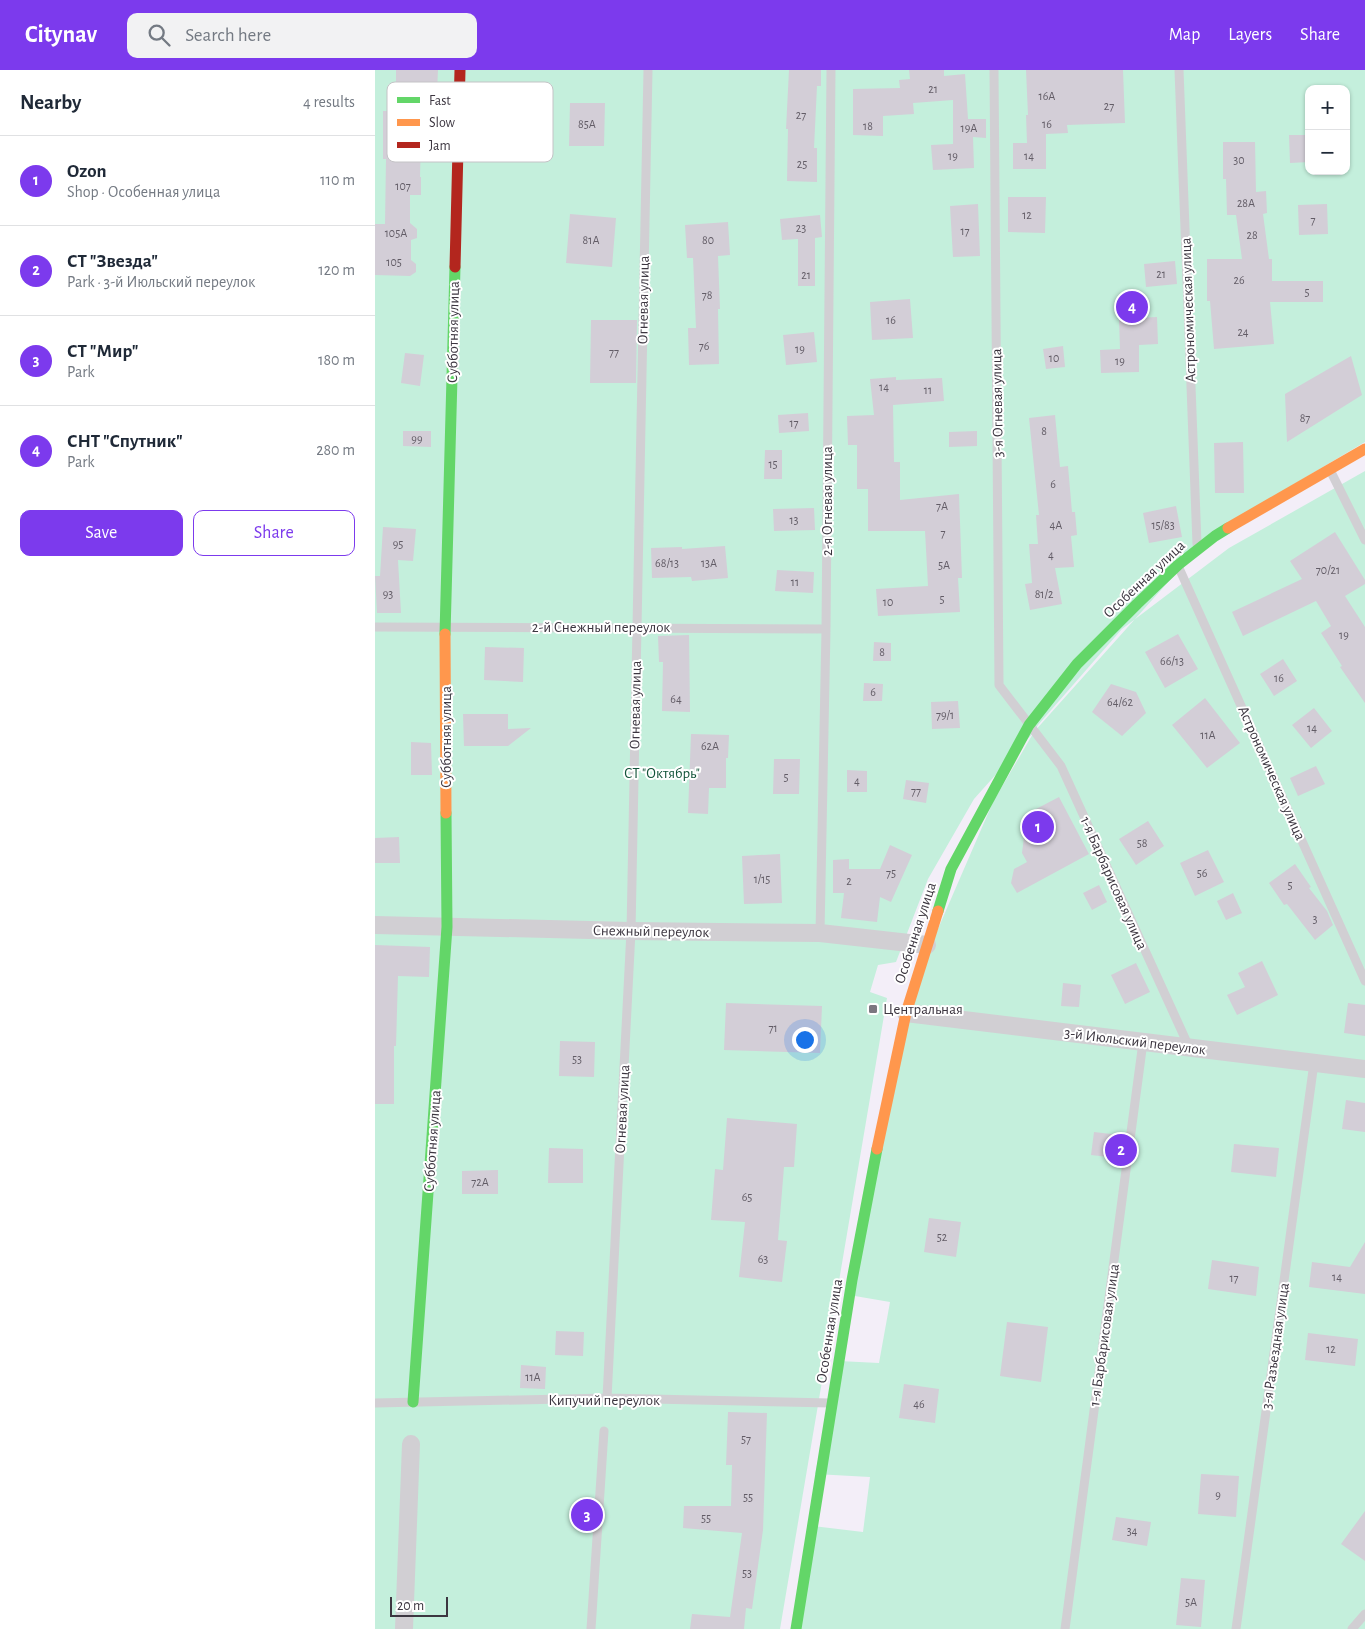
<!DOCTYPE html>
<meta charset="utf-8">
<style>
:root{--surface:#fff;--page:#f2f2f3;--text:#1f2937;--muted:#747a83;--line:#e0e1e3;--accent:#7c3aed}
body{margin:0;font-family:"Alegreya Sans",sans-serif;background:var(--page);color:var(--text)}
.controls{position:absolute;right:15px;top:15px;display:grid;overflow:hidden;border-radius:10px;box-shadow:0 1px 4px #0004}
.controls button{width:45px;height:45px;display:grid;place-items:center;padding:0;border:0;border-bottom:1px solid var(--line);background:var(--surface);color:var(--text);font:25px sans-serif}
.scale{position:absolute;left:15px;bottom:12px;width:58px;box-sizing:border-box;padding-left:5px;border:2px solid #3c3640;border-top:0;font-size:14px;line-height:18px;white-space:nowrap;color:#3c3640;-webkit-text-stroke:4px #fff;paint-order:stroke}
.you{position:absolute;left:429px;top:969px;width:18px;height:18px;margin:-12px;border:4px solid #fff;border-radius:50%;background:#1a73e8;box-shadow:0 0 0 8px #1a73e833}
.badge{display:grid;place-items:center;width:32px;height:32px;border-radius:50%;background:var(--accent);color:#fff;font-size:16px;font-weight:700}
.pin{position:absolute;translate:-50% -50%;border:2px solid #fff;box-shadow:0 1px 5px #0006}
.list{margin:0;padding:0;list-style:none}
h2{display:flex;justify-content:space-between;align-items:center;height:65px;margin:0;padding:0 20px;font-size:21px}
h2 small{font-size:16px;font-weight:400;color:var(--muted)}
.list li{display:grid;grid-template-columns:32px 1fr auto;gap:15px;align-items:center;box-sizing:border-box;height:90px;padding:0 20px;border-top:1px solid var(--line)}
.list b{display:block;font-size:19px;white-space:nowrap}
.list p{margin:0;font-size:16px;white-space:nowrap;color:var(--muted)}
.list em{font-size:16px;font-style:normal;color:var(--muted)}
.actions{display:flex;gap:10px;padding:15px 20px}
.actions a{flex:1;padding:11px 0;border:1px solid var(--accent);border-radius:10px;text-align:center;font-size:18px;color:var(--accent)}
.actions .main{background:var(--accent);color:#fff}
.icon{flex:none;width:28px;height:28px;fill:none;stroke:currentColor;stroke-width:2;stroke-linecap:round;stroke-linejoin:round}
.map{position:relative;flex:none;width:990px;height:1559px;overflow:hidden}
header{display:flex;align-items:center;gap:30px;box-sizing:border-box;height:70px;padding:0 25px;background:var(--accent);color:#fff}
header strong{font-size:24px}
nav{display:flex;gap:28px;margin-inline-start:auto;font-size:18px}
.search{width:350px;height:45px;background:var(--page);display:flex;align-items:center;gap:12px;box-sizing:border-box;padding:0 18px;border-radius:10px;color:var(--muted);font-size:19px}
main{display:flex}
aside{flex:1;background:var(--surface)}
.map>svg:first-child{display:block}
.green{fill:#c4efdc;fill-rule:evenodd}
.building{fill:#d3ced7}
.lines{fill:none;stroke-linecap:round;stroke-linejoin:round}
.lane{stroke:#d1cfd3;stroke-width:9}
.street{stroke:#d1cfd3;stroke-width:18}
.fast{stroke:#63d668;stroke-width:11}
.slow{stroke:#ff974d;stroke-width:11}
.jam{stroke:#b3261e;stroke-width:11}
.poi-dot{fill:#7c7680;stroke:#fff;stroke-width:2}
.labels{text-anchor:middle;stroke-width:4;stroke-linejoin:round;paint-order:stroke}
.number-label{font-size:12px;fill:#625c66}
.street-label{font-size:15px;fill:#3c3640;stroke:#fff}
.park-label{font-size:15px;fill:#115339;stroke:#fff}
.poi-label{font-size:15px;fill:#3c3640;stroke:#fff;text-anchor:start}
.key{fill:#fff;stroke:#c4c3c6;stroke-width:1}
.key-label{font-size:14px;fill:#3c3640}
</style>
<header>
<strong>Citynav</strong>
<div class="search"><svg class="icon" aria-label="search" viewBox="0 0 24 24"><circle cx="10" cy="10" r="6"/><path d="M15 15l6 6"/></svg>Search here</div>
<nav><a>Map</a><a>Layers</a><a>Share</a></nav>
</header>
<main>
<aside>
<h2>Nearby<small>4 results</small></h2>
<ul class="list">
<li><span class="badge">1</span><div><b>Ozon</b><p>Shop · Особенная улица</p></div><em>110 m</em></li>
<li><span class="badge">2</span><div><b>СТ &quot;Звезда&quot;</b><p>Park · 3-й Июльский переулок</p></div><em>120 m</em></li>
<li><span class="badge">3</span><div><b>СТ &quot;Мир&quot;</b><p>Park</p></div><em>180 m</em></li>
<li><span class="badge">4</span><div><b>СНТ &quot;Спутник&quot;</b><p>Park</p></div><em>280 m</em></li>
</ul>
<div class="actions"><a class="main">Save</a><a>Share</a></div>
</aside>
<div class="map">
<svg width="990" height="1559" viewBox="0 0 990 1559">
<rect width="100%" height="100%" fill="#f3eef8"/>
<path class="green" d="M 0,0 L 990,0 L 990,372 L 837,463 L 599,729 L 553,809 L 521,892 L 503,895 L 495,922 L 512,928 L 405,1559 L 0,1559 ZM 934,19 L 971,19 L 971,101 L 934,101 Z
M 990,401 L 990,1559 L 421,1559 L 438,1456 L 488,1462 L 495,1407 L 440,1404 L 464,1291 L 504,1293 L 515,1232 L 474,1225 L 530,935 L 618,732 L 663,655 L 747,559 L 854,478 Z"/>
<path class="building" d="M 21,0 L 63,0 L 62,22 L 47,22 L 45,107 L 46,107 L 46,125 L 35,125 L 35,153 L 42,159 L 42,168 L 36,170 L 36,190 L 41,194 L 41,202 L 35,206 L 0,205 L 0,154 L 10,154 L 11,89 L 8,89 L 8,41 L 21,41 Z
M 414,0 L 446,0 L 446,16 L 442,16 L 439,78 L 442,78 L 442,112 L 412,111 L 413,59 L 411,59 Z
M 534,0 L 569,0 L 569,6 L 590,4 L 593,49 L 611,49 L 611,68 L 598,67 L 599,98 L 558,100 L 556,75 L 578,74 L 578,30 L 538,33 L 539,44 L 508,46 L 508,66 L 478,65 L 478,19 L 525,18 L 524,10 L 535,9 Z
M 651,0 L 748,0 L 750,53 L 692,55 L 693,63 L 671,64 L 671,99 L 638,99 L 638,73 L 652,73 L 651,45 L 653,45 Z
M 195,33 L 230,33 L 229,76 L 194,76 Z
M 914,65 L 934,65 L 934,92 L 915,93 Z
M 848,72 L 880,72 L 881,122 L 891,121 L 892,143 L 888,144 L 894,189 L 897,189 L 897,211 L 948,211 L 948,232 L 895,232 L 899,274 L 839,279 L 835,231 L 832,231 L 832,189 L 867,189 L 861,145 L 852,145 L 851,109 L 848,109 Z
M 633,127 L 671,127 L 670,163 L 633,162 Z
M 603,134 L 605,186 L 578,187 L 575,136 Z
M 952,134 L 953,164 L 924,165 L 923,135 Z
M 195,144 L 241,148 L 237,197 L 191,193 Z
M 445,145 L 447,167 L 440,168 L 440,216 L 423,216 L 423,169 L 407,170 L 405,149 Z
M 353,152 L 355,185 L 343,186 L 345,239 L 343,239 L 344,294 L 314,295 L 313,258 L 321,258 L 318,188 L 312,188 L 310,155 Z
M 800,191 L 802,214 L 771,217 L 769,194 Z
M 535,229 L 538,268 L 497,270 L 495,232 Z
M 782,247 L 783,274 L 764,275 L 764,302 L 726,303 L 725,280 L 745,279 L 744,249 Z
M 216,250 L 262,250 L 261,313 L 215,313 Z
M 439,262 L 442,292 L 411,295 L 408,265 Z
M 688,276 L 690,297 L 671,299 L 668,279 Z
M 30,283 L 49,285 L 45,316 L 26,313 Z
M 976,286 L 987,325 L 912,372 L 910,324 Z
M 521,307 L 521,310 L 567,308 L 569,331 L 518,335 L 519,392 L 525,392 L 525,430 L 584,424 L 587,508 L 583,508 L 585,542 L 503,546 L 501,519 L 553,516 L 550,461 L 493,461 L 493,419 L 482,419 L 482,375 L 473,375 L 472,346 L 499,345 L 495,309 Z
M 433,343 L 434,361 L 404,363 L 403,345 Z
M 680,345 L 685,397 L 693,396 L 697,442 L 700,442 L 702,465 L 696,466 L 699,497 L 680,498 L 687,534 L 655,540 L 650,514 L 657,513 L 654,474 L 663,474 L 661,445 L 664,445 L 654,348 Z
M 28,361 L 56,361 L 56,377 L 28,376 Z
M 602,361 L 602,376 L 574,377 L 574,362 Z
M 868,372 L 869,423 L 840,423 L 839,373 Z
M 390,380 L 407,380 L 407,409 L 389,409 Z
M 801,436 L 807,467 L 774,473 L 768,443 Z
M 439,438 L 440,460 L 399,461 L 398,439 Z
M 8,457 L 41,459 L 38,491 L 23,490 L 26,543 L 2,543 L 0,506 L 5,506 Z
M 960,462 L 990,510 L 990,514 L 970,526 L 990,557 L 990,633 L 965,597 L 967,596 L 946,563 L 956,556 L 941,531 L 868,566 L 857,542 L 927,509 L 915,491 Z
M 350,476 L 353,508 L 317,511 L 316,507 L 277,508 L 276,478 L 307,477 L 307,479 Z
M 402,500 L 439,502 L 438,523 L 400,521 Z
M 803,564 L 823,599 L 790,618 L 770,582 Z
M 314,565 L 315,642 L 287,641 L 288,592 L 284,592 L 283,566 Z
M 499,572 L 516,573 L 516,591 L 498,591 Z
M 110,577 L 149,578 L 148,612 L 109,610 Z
M 908,589 L 922,611 L 899,626 L 885,604 Z
M 489,613 L 508,614 L 507,631 L 488,631 Z
M 736,614 L 761,622 L 771,643 L 747,666 L 717,642 Z
M 830,628 L 865,673 L 832,698 L 797,655 Z
M 583,631 L 585,658 L 557,659 L 556,632 Z
M 939,638 L 957,661 L 936,678 L 917,655 Z
M 88,644 L 133,644 L 133,659 L 156,658 L 133,676 L 89,676 Z
M 316,664 L 354,665 L 353,688 L 351,688 L 351,718 L 334,718 L 333,744 L 313,743 Z
M 36,672 L 56,673 L 57,705 L 36,705 Z
M 399,689 L 425,689 L 424,724 L 398,724 Z
M 941,696 L 950,714 L 923,726 L 915,708 Z
M 472,700 L 492,701 L 492,722 L 472,722 Z
M 531,710 L 554,713 L 551,733 L 528,729 Z
M 684,727 L 714,784 L 642,823 L 636,813 L 639,799 L 652,792 L 647,783 L 649,767 L 655,755 L 666,749 L 661,739 Z
M 773,751 L 789,776 L 761,795 L 744,769 Z
M 24,767 L 25,793 L 0,793 L 0,768 Z
M 515,775 L 537,785 L 516,832 L 505,827 L 502,852 L 466,848 L 469,823 L 458,823 L 458,790 L 474,789 L 474,799 L 505,799 Z
M 833,780 L 849,812 L 820,826 L 805,793 Z
M 405,784 L 407,833 L 369,834 L 367,786 Z
M 920,794 L 936,817 L 934,818 L 952,841 L 958,855 L 940,870 L 912,834 L 909,835 L 894,813 Z
M 724,815 L 732,832 L 717,840 L 708,823 Z
M 858,823 L 867,843 L 851,850 L 842,831 Z
M 0,875 L 55,877 L 54,907 L 23,906 L 21,976 L 19,976 L 19,1034 L 0,1034 Z
M 887,891 L 903,925 L 862,945 L 852,925 L 870,917 L 863,903 Z
M 761,893 L 775,922 L 750,934 L 736,905 Z
M 688,913 L 706,915 L 704,937 L 686,936 Z
M 351,933 L 447,936 L 445,983 L 349,980 Z
M 973,933 L 990,935 L 990,966 L 969,963 Z
M 185,971 L 220,972 L 219,1007 L 184,1006 Z
M 971,1030 L 990,1033 L 990,1062 L 967,1059 Z
M 352,1048 L 422,1054 L 419,1097 L 409,1097 L 403,1170 L 412,1171 L 407,1212 L 364,1207 L 370,1152 L 336,1150 L 340,1099 L 348,1100 Z
M 719,1062 L 745,1065 L 742,1088 L 716,1085 Z
M 859,1074 L 904,1078 L 901,1107 L 856,1102 Z
M 174,1078 L 208,1079 L 208,1113 L 173,1113 Z
M 123,1100 L 123,1124 L 87,1124 L 87,1101 Z
M 554,1148 L 586,1152 L 581,1187 L 549,1182 Z
M 990,1172 L 990,1224 L 934,1217 L 937,1192 L 975,1197 Z
M 837,1190 L 884,1197 L 881,1226 L 833,1219 Z
M 632,1252 L 673,1257 L 666,1312 L 625,1306 Z
M 181,1261 L 209,1262 L 208,1286 L 180,1285 Z
M 933,1263 L 983,1269 L 980,1296 L 930,1290 Z
M 146,1295 L 171,1297 L 170,1319 L 145,1318 Z
M 529,1314 L 564,1319 L 560,1353 L 524,1348 Z
M 353,1342 L 392,1343 L 388,1460 L 377,1539 L 371,1538 L 369,1559 L 315,1559 L 317,1544 L 355,1547 L 367,1463 L 308,1458 L 309,1436 L 356,1436 L 357,1395 L 351,1395 Z
M 826,1404 L 864,1406 L 861,1447 L 823,1444 Z
M 990,1441 L 990,1491 L 966,1474 Z
M 741,1447 L 776,1452 L 772,1476 L 737,1470 Z
M 806,1508 L 830,1510 L 826,1557 L 801,1555 Z"/>
<g class="lines">
<path class="lane" d="M 619,0 L 624,615 L 686,696 L 814,977
M 804,0 L 822,474
M 956,402 L 990,470
M 804,498 L 990,911
M 0,557 L 451,559
M 445,863 L 451,559 L 456,0
M 232,1328 L 256,861 L 273,0
M 0,1333 L 232,1328 L 455,1333
M 216,1559 L 229,1361
M 690,1559 L 768,972
M 861,1559 L 939,993
M 977,1559 L 990,1544"/>
<path class="street" d="M 0,855 L 256,861 L 445,863 L 552,875
M 531,943 L 990,999
M 29,1559 L 36,1374"/>
<path class="fast" d="M 70,564 L 80,197
M 563,841 L 576,799 L 654,655 L 702,594 L 762,534 L 803,495 L 840,466 L 853,458
M 38,1332 L 72,857 L 71,743
M 421,1559 L 477,1210 L 502,1079"/>
<path class="slow" d="M 853,458 L 990,379
M 70,564 L 71,743
M 502,1079 L 531,943 L 563,841"/>
<path class="jam" d="M 80,197 L 85,0"/>
</g>
<rect class="poi-dot" x="493" y="934" width="10" height="10" rx="2.5"/>
<g class="labels">
<g class="number-label">
<text x="558" y="23">21</text>
<text x="672" y="30">16А</text>
<text x="734" y="40">27</text>
<text x="426" y="49">27</text>
<text x="212" y="58">85А</text>
<text x="672" y="58">16</text>
<text x="493" y="60">18</text>
<text x="594" y="62">19А</text>
<text x="578" y="90">19</text>
<text x="654" y="90">14</text>
<text x="864" y="94">30</text>
<text x="427" y="98">25</text>
<text x="28" y="120">107</text>
<text x="871" y="137">28А</text>
<text x="652" y="149">12</text>
<text x="938" y="154">7</text>
<text x="426" y="162">23</text>
<text x="590" y="165">17</text>
<text x="21" y="167">105А</text>
<text x="877" y="169">28</text>
<text x="216" y="174">81А</text>
<text x="333" y="174">80</text>
<text x="19" y="196">105</text>
<text x="786" y="208">21</text>
<text x="431" y="209">21</text>
<text x="864" y="214">26</text>
<text x="932" y="226">5</text>
<text x="332" y="229">78</text>
<text x="516" y="254">16</text>
<text x="868" y="266">24</text>
<text x="329" y="280">76</text>
<text x="425" y="283">19</text>
<text x="239" y="286">77</text>
<text x="679" y="292">10</text>
<text x="745" y="295">19</text>
<text x="509" y="321">14</text>
<text x="553" y="324">11</text>
<text x="930" y="352">87</text>
<text x="419" y="357">17</text>
<text x="669" y="365">8</text>
<text x="42" y="373">99</text>
<text x="398" y="398">15</text>
<text x="678" y="418">6</text>
<text x="567" y="440">7А</text>
<text x="419" y="454">13</text>
<text x="681" y="459">4А</text>
<text x="788" y="459">15/83</text>
<text x="568" y="467">7</text>
<text x="23" y="478">95</text>
<text x="676" y="489">4</text>
<text x="292" y="497">68/13</text>
<text x="334" y="497">13А</text>
<text x="569" y="499">5А</text>
<text x="953" y="504">70/21</text>
<text x="420" y="516">11</text>
<text x="13" y="528">93</text>
<text x="669" y="528">81/2</text>
<text x="567" y="533">5</text>
<text x="513" y="536">10</text>
<text x="969" y="569">19</text>
<text x="507" y="586">8</text>
<text x="797" y="595">66/13</text>
<text x="904" y="612">16</text>
<text x="498" y="626">6</text>
<text x="301" y="633">64</text>
<text x="745" y="636">64/62</text>
<text x="570" y="649">79/1</text>
<text x="937" y="662">14</text>
<text x="833" y="669">11А</text>
<text x="335" y="680">62А</text>
<text x="411" y="711">5</text>
<text x="482" y="715">4</text>
<text x="541" y="725">77</text>
<text x="767" y="777">58</text>
<text x="516" y="807">75</text>
<text x="827" y="807">56</text>
<text x="387" y="813">1/15</text>
<text x="474" y="815">2</text>
<text x="915" y="819">5</text>
<text x="940" y="853">3</text>
<text x="398" y="962">71</text>
<text x="202" y="993">53</text>
<text x="105" y="1116">72А</text>
<text x="372" y="1131">65</text>
<text x="567" y="1171">52</text>
<text x="388" y="1193">63</text>
<text x="962" y="1211">14</text>
<text x="859" y="1212">17</text>
<text x="956" y="1283">12</text>
<text x="158" y="1311">11А</text>
<text x="544" y="1338">46</text>
<text x="371" y="1373">57</text>
<text x="843" y="1429">9</text>
<text x="373" y="1431">55</text>
<text x="331" y="1452">55</text>
<text x="757" y="1465">34</text>
<text x="372" y="1507">53</text>
<text x="816" y="1536">5А</text>
</g>
<g class="street-label">
<text transform="translate(268 230) rotate(-89)" y="5">Огневая улица</text>
<text transform="translate(813 240) rotate(-92)" y="5">Астрономическая улица</text>
<text transform="translate(78 262) rotate(-89)" y="5">Субботняя улица</text>
<text transform="translate(622 333) rotate(-91)" y="5">3-я Огневая улица</text>
<text transform="translate(452 431) rotate(-90)" y="5">2-я Огневая улица</text>
<text transform="translate(769 509) rotate(-43)" y="5">Особенная улица</text>
<text x="226" y="562">2-й Снежный переулок</text>
<text transform="translate(260 635) rotate(-89)" y="5">Огневая улица</text>
<text transform="translate(71 667) rotate(-90)" y="5">Субботняя улица</text>
<text transform="translate(897 703) rotate(66)" y="5">Астрономическая улица</text>
<text transform="translate(739 813) rotate(66)" y="5">1-я Барбарисовая улица</text>
<text transform="translate(276 861) rotate(1)" y="5">Снежный переулок</text>
<text transform="translate(540 863) rotate(-72)" y="5">Особенная улица</text>
<text transform="translate(760 971) rotate(7)" y="5">3-й Июльский переулок</text>
<text transform="translate(247 1039) rotate(-87)" y="5">Огневая улица</text>
<text transform="translate(57 1071) rotate(-86)" y="5">Субботняя улица</text>
<text transform="translate(454 1261) rotate(-81)" y="5">Особенная улица</text>
<text transform="translate(729 1265) rotate(-82)" y="5">1-я Барбарисовая улица</text>
<text transform="translate(900 1276) rotate(-82)" y="5">3-я Разъездная улица</text>
<text x="229" y="1335">Кипучий переулок</text>
</g>
<g class="park-label">
<text x="287" y="708">СТ "Октябрь"</text>
</g>
<g class="poi-label">
<text x="508" y="944">Центральная</text>
</g>
</g>
<rect x="12" y="12" width="166" height="80" rx="8" class="key"/>
<rect x="22" y="27" width="23" height="6" fill="#63d668"/>
<rect x="22" y="49" width="23" height="7" fill="#ff974d"/>
<rect x="22" y="72" width="23" height="6" fill="#b3261e"/>
<g class="key-label">
<text x="54" y="35">Fast</text>
<text x="54" y="57">Slow</text>
<text x="54" y="80">Jam</text>
</g>
</svg>
<div class="controls">
<button>+</button>
<button>−</button>
</div>
<div class="scale">20 m</div>
<div class="you"></div>
<div class="pin badge" style="left:663px;top:757px">1</div>
<div class="pin badge" style="left:746px;top:1080px">2</div>
<div class="pin badge" style="left:212px;top:1445px">3</div>
<div class="pin badge" style="left:757px;top:237px">4</div>
</div>
</main>
